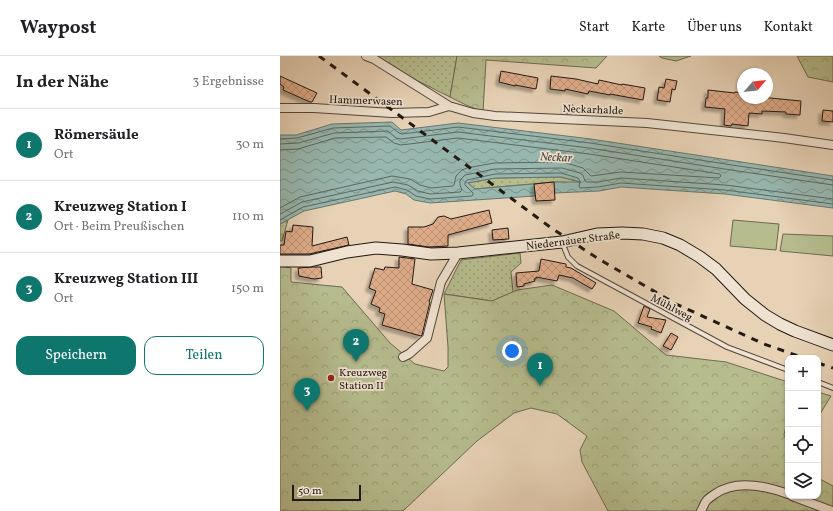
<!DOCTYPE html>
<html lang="de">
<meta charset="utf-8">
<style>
:root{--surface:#fff;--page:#f6f6f6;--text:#202124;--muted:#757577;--line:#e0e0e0;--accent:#0f766e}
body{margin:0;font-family:Vollkorn,serif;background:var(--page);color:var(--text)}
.controls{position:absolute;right:12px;bottom:12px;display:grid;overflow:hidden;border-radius:8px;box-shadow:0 1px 3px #0004}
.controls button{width:36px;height:36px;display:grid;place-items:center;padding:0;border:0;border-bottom:1px solid var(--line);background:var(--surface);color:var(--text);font:20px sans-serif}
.compass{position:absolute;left:457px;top:12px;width:36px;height:36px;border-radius:50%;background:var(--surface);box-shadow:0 1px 3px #0004;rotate:62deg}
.scale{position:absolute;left:12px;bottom:10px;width:69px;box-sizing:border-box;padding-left:4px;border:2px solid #231812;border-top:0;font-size:11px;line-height:14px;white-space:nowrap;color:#231812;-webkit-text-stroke:3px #efe2d0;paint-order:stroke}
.you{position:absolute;left:232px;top:295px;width:14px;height:14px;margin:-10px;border:3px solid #fff;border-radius:50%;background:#1a73e8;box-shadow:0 0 0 6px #1a73e833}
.badge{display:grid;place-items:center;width:26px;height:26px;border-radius:50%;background:var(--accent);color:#fff;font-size:13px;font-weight:700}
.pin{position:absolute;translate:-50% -33px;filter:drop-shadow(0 1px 2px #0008)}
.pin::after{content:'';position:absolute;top:21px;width:14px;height:12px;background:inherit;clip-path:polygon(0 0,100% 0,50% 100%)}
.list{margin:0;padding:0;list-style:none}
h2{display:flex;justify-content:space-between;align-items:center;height:52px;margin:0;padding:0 16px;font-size:17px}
h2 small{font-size:13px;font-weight:400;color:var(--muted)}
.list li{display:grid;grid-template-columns:26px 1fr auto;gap:12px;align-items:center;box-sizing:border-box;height:72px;padding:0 16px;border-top:1px solid var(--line)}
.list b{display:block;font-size:15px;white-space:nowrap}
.list p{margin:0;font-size:13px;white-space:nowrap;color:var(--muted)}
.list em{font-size:13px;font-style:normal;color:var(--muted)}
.actions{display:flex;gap:8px;padding:12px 16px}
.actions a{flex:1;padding:9px 0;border:1px solid var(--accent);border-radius:12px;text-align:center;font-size:14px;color:var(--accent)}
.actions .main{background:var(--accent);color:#fff}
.icon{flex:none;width:22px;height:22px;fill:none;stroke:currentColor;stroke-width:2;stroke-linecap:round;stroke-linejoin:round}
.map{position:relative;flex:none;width:553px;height:455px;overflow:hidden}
header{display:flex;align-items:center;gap:24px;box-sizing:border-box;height:56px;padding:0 20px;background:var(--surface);border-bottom:1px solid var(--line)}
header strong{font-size:19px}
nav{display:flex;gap:22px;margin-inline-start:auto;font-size:14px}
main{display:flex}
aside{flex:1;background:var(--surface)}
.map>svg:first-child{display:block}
.grass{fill:url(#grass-dots);stroke:#6c6a50}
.forest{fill:url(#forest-crowns);stroke:#6c6a50}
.park{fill:#b6bc8e;stroke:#6c6a50}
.water{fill:url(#water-waves);stroke:#697770}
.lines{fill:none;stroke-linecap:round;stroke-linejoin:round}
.shore{stroke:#5d6860;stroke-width:1}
.building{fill:url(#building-cross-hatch);stroke:#231812;filter:url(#shadow)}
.service-casing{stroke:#54463b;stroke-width:6}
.minor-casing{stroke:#54463b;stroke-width:10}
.secondary-casing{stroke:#231812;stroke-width:13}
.service{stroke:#efe2d0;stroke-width:4}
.minor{stroke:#efe2d0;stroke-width:8}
.secondary{stroke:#efe2d0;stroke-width:11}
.rail{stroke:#231812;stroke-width:3;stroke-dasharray:7 7;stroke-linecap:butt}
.poi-dot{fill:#8f2418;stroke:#efe2d0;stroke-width:1.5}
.labels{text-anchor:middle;stroke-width:3.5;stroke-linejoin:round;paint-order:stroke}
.street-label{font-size:11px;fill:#231812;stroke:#efe2d0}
.poi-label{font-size:11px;fill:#231812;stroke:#efe2d0;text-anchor:start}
.water-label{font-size:12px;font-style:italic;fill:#464841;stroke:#efe2d0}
</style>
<header>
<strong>Waypost</strong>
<nav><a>Start</a><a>Karte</a><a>Über uns</a><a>Kontakt</a></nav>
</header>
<main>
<aside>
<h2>In der Nähe<small>3 Ergebnisse</small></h2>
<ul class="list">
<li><span class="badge">1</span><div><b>Römersäule</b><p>Ort</p></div><em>30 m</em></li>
<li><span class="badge">2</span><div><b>Kreuzweg Station I</b><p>Ort · Beim Preußischen</p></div><em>110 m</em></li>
<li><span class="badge">3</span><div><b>Kreuzweg Station III</b><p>Ort</p></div><em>150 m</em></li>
</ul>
<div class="actions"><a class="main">Speichern</a><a>Teilen</a></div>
</aside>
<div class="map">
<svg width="553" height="455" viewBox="0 0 553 455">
<defs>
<pattern id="grass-dots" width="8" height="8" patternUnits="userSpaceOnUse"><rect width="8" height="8" fill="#b6bc8e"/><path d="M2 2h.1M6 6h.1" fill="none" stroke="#9ca179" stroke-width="1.8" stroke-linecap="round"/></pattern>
<pattern id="forest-crowns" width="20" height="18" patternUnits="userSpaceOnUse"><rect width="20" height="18" fill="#b6bc8e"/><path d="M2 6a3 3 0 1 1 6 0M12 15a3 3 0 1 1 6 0" fill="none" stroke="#9ca179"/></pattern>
<pattern id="water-waves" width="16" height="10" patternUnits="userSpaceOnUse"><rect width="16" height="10" fill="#97b7af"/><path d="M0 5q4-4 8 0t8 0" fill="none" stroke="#7b948d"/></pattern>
<pattern id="building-cross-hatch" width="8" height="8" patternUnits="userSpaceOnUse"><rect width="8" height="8" fill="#dfac8a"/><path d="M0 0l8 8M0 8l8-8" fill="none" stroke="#bf9376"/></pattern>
<filter id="shadow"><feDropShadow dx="-3.5" dy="3.5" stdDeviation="1" flood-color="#0004"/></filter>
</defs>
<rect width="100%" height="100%" fill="#e7d2b6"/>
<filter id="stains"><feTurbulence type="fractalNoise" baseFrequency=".005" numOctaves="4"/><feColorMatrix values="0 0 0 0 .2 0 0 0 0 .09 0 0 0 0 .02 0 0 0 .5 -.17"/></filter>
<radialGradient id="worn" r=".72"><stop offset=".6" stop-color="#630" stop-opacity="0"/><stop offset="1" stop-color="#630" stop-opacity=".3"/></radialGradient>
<path class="grass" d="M 95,0 L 177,0 L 170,41 L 130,21 Z
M 281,121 L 303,127 L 274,126 L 195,133 L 188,127 L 215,122 Z
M 8,164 L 2,185 L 0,185 L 0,168 Z
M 240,197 L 241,207 L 231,216 L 233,236 L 212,245 L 164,238 L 181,204 Z"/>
<path class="forest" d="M 177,0 L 327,0 L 316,12 L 206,4 L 203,56 L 186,49 L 170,41 Z
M 379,0 L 411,0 L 396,5 L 382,2 Z
M 517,0 L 553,0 L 553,26 L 528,21 Z
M 0,210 L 11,212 L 11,226 L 62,231 L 110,287 L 135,308 L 164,315 L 168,311 L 168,291 L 164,238 L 212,245 L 237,234 L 272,229 L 334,255 L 386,299 L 446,306 L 508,326 L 508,361 L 504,379 L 508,388 L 508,440 L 538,440 L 538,422 L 553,430 L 553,455 L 328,455 L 302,406 L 300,394 L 307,380 L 277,358 L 251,352 L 234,357 L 197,385 L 123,455 L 0,455 Z
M 538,336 L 551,340 L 540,358 L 538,357 Z"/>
<path class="park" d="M 453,164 L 499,168 L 496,194 L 450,190 Z
M 503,178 L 553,180 L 553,200 L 500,195 Z"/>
<path class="water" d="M 112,66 L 121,74 L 178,67 L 311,83 L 553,120 L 553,152 L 445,138 L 341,131 L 319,135 L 275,137 L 274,126 L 301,126 L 281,121 L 215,122 L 188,127 L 195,133 L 254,128 L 255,140 L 150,147 L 134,144 L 126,138 L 115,135 L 24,155 L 0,168 L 0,79 L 16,79 L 52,68 Z"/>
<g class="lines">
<path class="shore" d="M 0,83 L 17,82 L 53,72 L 110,70 L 119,77 L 122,78 L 178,71 L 310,87 L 452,109 L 553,124
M 0,88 L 18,87 L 54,77 L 108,75 L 116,82 L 121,83 L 178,76 L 309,92 L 451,114 L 553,129
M 0,94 L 18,93 L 55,82 L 106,81 L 114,87 L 121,89 L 178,82 L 309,98 L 440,118 L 441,120 L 439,122 L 341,116 L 311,120 L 303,112 L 283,106 L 214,107 L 187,112 L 182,114 L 176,120 L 174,129 L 173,130 L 151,132 L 140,129 L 130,123 L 112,120 L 20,141 L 0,152
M 0,158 L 22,146 L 113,126 L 128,129 L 138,135 L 150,138 L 180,136 L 182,134 L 180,129 L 180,125 L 182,122 L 185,119 L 215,113 L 282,112 L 300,117 L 303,119 L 305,125 L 307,126 L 318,126 L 341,122 L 445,129 L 553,143
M 0,164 L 23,151 L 115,131 L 127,134 L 136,140 L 150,143 L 192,140 L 193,139 L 193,137 L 185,129 L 185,127 L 187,124 L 215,118 L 281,117 L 298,122 L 300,125 L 299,130 L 300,132 L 318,131 L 341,127 L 445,134 L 553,148"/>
</g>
<path class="building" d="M 221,15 L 258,22 L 256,33 L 235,29 L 235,30 L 219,26 Z
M 0,20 L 37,37 L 32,46 L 30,46 L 3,34 L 4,31 L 0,28 Z
M 271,20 L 296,23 L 318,28 L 319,24 L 342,29 L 342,28 L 365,32 L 363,44 L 330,38 L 330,39 L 309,35 L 308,38 L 285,33 L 285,35 L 270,33 Z
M 386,23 L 397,25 L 395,34 L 392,33 L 390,46 L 377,44 L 379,31 L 384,32 Z
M 428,34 L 455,37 L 455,36 L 463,37 L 463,42 L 490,42 L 521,45 L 520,59 L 506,58 L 506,56 L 482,55 L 482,58 L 469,57 L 468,70 L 452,68 L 451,70 L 444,69 L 445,53 L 425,51 L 426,42 L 428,42 Z
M 286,49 L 293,49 L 293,57 L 285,57 Z
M 543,54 L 553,55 L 553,66 L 542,65 Z
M 274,126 L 275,144 L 256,145 L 254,128 Z
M 209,154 L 212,167 L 168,179 L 168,190 L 149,191 L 128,188 L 128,171 L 144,171 L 153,168 L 158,161 L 164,160 L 171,163 Z
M 13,169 L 33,171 L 32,190 L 67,181 L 69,189 L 29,198 L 0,198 L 0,189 L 4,189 L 6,175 L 12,176 Z
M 228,172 L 229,183 L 213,184 L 212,174 Z
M 119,201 L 135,203 L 132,228 L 153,234 L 149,246 L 150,246 L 142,279 L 141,280 L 102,269 L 105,258 L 99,256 L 100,252 L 91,248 L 96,235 L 89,232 L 95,212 L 104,214 L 105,211 L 119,212 Z
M 261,203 L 286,208 L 286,211 L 291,212 L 316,227 L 312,233 L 293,222 L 279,219 L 277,225 L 256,221 L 256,223 L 254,223 L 255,225 L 244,228 L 244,230 L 237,231 L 236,217 L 259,215 Z
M 33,211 L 41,211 L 42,222 L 34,223 L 19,220 L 18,212 Z
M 364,250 L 370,253 L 367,261 L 386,264 L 381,277 L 371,273 L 372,271 L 358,267 Z
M 391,277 L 398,281 L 391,294 L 383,290 Z"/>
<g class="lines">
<g class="service-casing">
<path id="service" d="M 282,186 L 288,201 L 297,210 L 447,291 L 508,314
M 538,326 L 553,332"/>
</g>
<g class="minor-casing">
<path id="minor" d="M 86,0 L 94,3 L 169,50 L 193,57 L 215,60 L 367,67 L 504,82 L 553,89
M 0,52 L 34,52 L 112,57 L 149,56 L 169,50
M 123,301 L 129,298 L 147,282 L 161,226 L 178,197
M 512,440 L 552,455
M 421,455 C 423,452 424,447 427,444 C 429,442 432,440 435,438 C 456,423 486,430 508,438"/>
</g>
<g class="secondary-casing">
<path id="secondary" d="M 0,205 L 30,205 L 67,196 L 96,192 L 122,194 L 151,198 L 178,197 L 282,186 L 317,178 L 342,177 L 363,178 L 383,182 L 400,189 L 420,201 L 436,213 L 465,243 L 485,259 L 500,268 L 515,275 L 553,289"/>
</g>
<use href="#service" class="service"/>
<use href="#minor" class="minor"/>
<use href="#secondary" class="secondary"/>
<path class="rail" d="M 39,0 L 270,171 L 317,202 L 396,248 L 484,288 L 524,302
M 538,307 L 553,312"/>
</g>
<circle class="poi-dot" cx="51" cy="322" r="4"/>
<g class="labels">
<g class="street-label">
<text transform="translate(86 44) rotate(2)" y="4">Hammerwasen</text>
<text transform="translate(313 53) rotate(2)" y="4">Neckarhalde</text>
<text transform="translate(293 184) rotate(-7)" y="4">Niedernauer Straße</text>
<text transform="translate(392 251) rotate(28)" y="4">Mühlweg</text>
</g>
<g class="poi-label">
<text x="59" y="320">Kreuzweg<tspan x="59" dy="13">Station II</tspan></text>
</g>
<g class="water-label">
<text transform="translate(276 101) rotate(3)" y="4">Neckar</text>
</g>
</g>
<rect width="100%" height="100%" filter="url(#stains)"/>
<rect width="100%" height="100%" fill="url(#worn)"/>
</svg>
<div class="controls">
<button>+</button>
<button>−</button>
<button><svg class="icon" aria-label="locate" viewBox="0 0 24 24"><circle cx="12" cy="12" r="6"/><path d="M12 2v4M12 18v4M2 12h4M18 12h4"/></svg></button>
<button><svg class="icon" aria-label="layers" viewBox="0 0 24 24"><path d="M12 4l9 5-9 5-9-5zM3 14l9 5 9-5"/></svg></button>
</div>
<svg class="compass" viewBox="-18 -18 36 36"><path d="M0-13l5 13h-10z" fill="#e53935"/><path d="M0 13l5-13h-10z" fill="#757577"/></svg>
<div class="scale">50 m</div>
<div class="you"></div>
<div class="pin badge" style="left:260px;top:330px">1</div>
<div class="pin badge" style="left:76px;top:306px">2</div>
<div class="pin badge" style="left:27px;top:355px">3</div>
</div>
</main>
